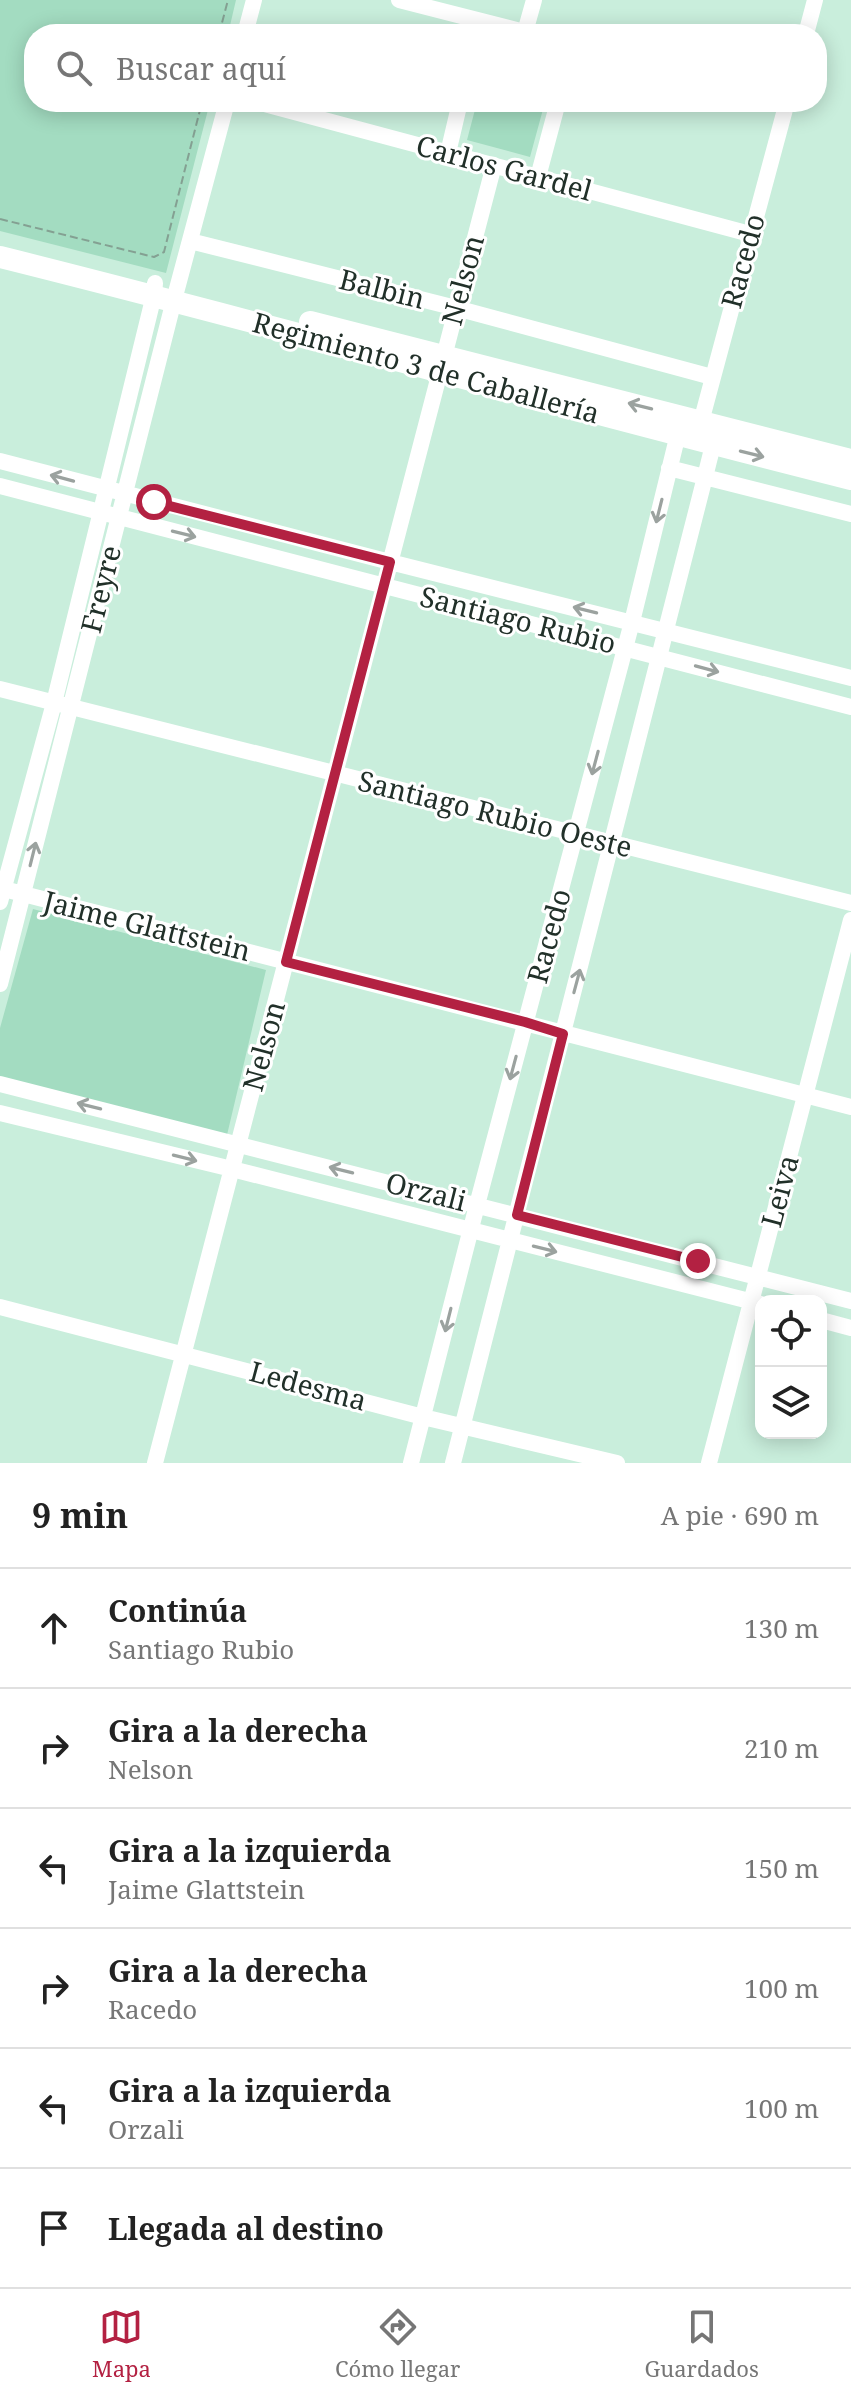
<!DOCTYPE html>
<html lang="es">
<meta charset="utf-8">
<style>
:root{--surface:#fff;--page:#f2f2f2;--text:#222;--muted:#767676;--line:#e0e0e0;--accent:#b32142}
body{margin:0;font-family:"Noto Serif",serif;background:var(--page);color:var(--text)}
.controls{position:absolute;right:24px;bottom:24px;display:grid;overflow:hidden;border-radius:16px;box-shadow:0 4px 20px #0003}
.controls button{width:72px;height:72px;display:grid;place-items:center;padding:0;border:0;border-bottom:2px solid var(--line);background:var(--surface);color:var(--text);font:40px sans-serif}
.stop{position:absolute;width:24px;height:24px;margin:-18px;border:6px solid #b32142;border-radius:50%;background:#fff}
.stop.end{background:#b32142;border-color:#fff;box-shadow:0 2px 8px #0008}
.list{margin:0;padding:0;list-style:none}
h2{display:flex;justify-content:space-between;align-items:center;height:104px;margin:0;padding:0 32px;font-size:34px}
h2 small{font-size:26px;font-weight:400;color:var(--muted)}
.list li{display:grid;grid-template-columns:52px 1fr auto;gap:24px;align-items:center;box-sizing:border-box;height:120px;padding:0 32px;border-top:2px solid var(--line)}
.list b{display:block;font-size:30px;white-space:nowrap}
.list p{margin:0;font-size:26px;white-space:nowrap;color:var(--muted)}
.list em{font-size:26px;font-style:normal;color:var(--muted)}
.icon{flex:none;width:44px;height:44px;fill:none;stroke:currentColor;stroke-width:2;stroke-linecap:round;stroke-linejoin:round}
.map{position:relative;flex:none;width:851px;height:1463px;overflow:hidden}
.search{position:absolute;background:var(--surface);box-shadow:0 4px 20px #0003;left:24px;right:24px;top:24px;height:88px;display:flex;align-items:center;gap:20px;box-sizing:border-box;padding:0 28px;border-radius:32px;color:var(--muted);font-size:30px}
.sheet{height:824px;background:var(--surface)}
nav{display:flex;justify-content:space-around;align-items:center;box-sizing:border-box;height:112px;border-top:2px solid var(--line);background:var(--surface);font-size:22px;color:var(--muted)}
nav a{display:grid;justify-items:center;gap:4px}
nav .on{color:var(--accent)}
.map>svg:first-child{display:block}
.green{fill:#a3dcc1}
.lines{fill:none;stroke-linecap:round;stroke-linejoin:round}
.path{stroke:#84a092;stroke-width:2;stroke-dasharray:8 4;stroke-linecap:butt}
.street{stroke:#fff;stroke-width:16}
.secondary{stroke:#fff;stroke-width:22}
.oneway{stroke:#9ba29f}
.route{stroke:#b32142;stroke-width:10}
.labels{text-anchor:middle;stroke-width:6;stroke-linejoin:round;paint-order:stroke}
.street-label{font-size:28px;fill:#213029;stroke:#fff}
</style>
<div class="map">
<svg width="851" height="1463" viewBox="0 0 851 1463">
<rect width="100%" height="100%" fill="#c9eedc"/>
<path class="green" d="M 0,0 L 236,0 L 228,34 L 34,34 L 34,102 L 210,102 L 166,273 L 0,231 Z
M 477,102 L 545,102 L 530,157 L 467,140 Z
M 33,909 L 266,970 L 227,1135 L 0,1079 L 0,1028 Z"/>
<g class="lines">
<path class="path" d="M 219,34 L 228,0
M 0,219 L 154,257 L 164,252 L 202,102"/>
<path class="street" d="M 399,0 L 532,34
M 525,32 L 534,0
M 245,34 L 254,0
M 806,34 L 815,0
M 257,102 L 750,234
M 448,153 L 460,102
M 538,177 L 558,102
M 190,241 L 456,308 L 712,377
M 0,461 L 390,562 L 851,678
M 669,468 L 851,514
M 0,486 L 851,707
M 0,689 L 851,903
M 0,888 L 851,1107
M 0,902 L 54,703 L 154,295 L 155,283
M 0,984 L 174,300 L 227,102
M 0,1084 L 851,1301
M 0,1113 L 232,1169 L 761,1304
M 0,1307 L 423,1417 L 617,1463
M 821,1320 L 851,1328
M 155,1463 L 494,165
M 411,1463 L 477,1205 L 632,622 L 678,434 L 686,430
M 453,1463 L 705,477 L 713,445 L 701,422 L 787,102
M 709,1463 L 851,920"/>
<path class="secondary" d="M 0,257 C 285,328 567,408 851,479
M 310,322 L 851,460"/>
</g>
<defs><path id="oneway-shaft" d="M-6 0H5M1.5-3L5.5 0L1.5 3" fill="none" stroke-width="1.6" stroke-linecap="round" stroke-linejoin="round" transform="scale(2)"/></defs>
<g class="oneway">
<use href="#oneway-shaft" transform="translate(640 406) rotate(-166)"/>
<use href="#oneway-shaft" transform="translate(752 454) rotate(14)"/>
<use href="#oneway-shaft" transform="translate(62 478) rotate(-165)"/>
<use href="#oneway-shaft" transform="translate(659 511) rotate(104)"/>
<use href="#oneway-shaft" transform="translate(184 534) rotate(14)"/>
<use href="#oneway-shaft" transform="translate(585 610) rotate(-166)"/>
<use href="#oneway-shaft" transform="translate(707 669) rotate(15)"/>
<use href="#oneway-shaft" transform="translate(595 763) rotate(105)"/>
<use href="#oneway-shaft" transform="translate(33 854) rotate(-76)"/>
<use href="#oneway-shaft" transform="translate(577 981) rotate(-75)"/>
<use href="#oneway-shaft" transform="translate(513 1068) rotate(105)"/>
<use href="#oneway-shaft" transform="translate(89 1106) rotate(-166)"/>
<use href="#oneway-shaft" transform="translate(185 1158) rotate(14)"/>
<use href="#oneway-shaft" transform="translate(341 1170) rotate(-166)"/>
<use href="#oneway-shaft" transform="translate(545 1249) rotate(14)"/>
<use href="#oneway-shaft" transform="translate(448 1320) rotate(104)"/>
</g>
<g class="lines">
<path class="route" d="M 154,502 L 390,562 L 286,962 L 525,1022 L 563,1034 L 517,1215 L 698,1261"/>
</g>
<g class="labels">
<g class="street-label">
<text transform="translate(504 168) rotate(15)" y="10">Carlos Gardel</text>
<text transform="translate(743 261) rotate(-75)" y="10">Racedo</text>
<text transform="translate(463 280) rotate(-75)" y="10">Nelson</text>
<text transform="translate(382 289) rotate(14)" y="10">Balbin</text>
<text transform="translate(426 368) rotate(15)" y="10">Regimiento 3 de Caballería</text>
<text transform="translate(101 589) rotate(-76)" y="10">Freyre</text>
<text transform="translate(518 620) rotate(14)" y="10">Santiago Rubio</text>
<text transform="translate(495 814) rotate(14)" y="10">Santiago Rubio Oeste</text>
<text transform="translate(147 926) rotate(14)" y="10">Jaime Glattstein</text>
<text transform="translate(549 936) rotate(-75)" y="10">Racedo</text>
<text transform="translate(264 1046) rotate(-75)" y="10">Nelson</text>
<text transform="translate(780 1191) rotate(-75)" y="10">Leiva</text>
<text transform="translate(426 1192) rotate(14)" y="10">Orzali</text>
<text transform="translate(308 1386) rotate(15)" y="10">Ledesma</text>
</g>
</g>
</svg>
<div class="controls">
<button><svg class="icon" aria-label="locate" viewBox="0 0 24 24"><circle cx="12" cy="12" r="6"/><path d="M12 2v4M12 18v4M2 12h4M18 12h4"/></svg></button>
<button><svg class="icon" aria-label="layers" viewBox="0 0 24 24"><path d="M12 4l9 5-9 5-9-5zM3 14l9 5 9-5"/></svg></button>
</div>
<div class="stop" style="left:154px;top:502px"></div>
<div class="stop end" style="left:698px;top:1261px"></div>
<div class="search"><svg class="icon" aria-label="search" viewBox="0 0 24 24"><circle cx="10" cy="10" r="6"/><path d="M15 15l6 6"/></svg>Buscar aquí</div>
</div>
<section class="sheet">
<h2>9 min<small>A pie · 690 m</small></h2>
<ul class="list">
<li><svg class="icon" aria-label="ahead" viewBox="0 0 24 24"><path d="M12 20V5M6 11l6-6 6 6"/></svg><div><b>Continúa</b><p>Santiago Rubio</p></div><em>130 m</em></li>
<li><svg class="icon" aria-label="right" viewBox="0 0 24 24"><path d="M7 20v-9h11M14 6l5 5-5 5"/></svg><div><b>Gira a la derecha</b><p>Nelson</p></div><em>210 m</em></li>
<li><svg class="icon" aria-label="left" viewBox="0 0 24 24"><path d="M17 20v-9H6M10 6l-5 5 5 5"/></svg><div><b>Gira a la izquierda</b><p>Jaime Glattstein</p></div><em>150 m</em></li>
<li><svg class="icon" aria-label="right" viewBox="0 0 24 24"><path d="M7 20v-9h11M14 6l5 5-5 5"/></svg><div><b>Gira a la derecha</b><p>Racedo</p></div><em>100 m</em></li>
<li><svg class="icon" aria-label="left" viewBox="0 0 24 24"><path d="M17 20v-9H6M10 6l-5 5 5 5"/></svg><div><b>Gira a la izquierda</b><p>Orzali</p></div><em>100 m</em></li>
<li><svg class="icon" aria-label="arrive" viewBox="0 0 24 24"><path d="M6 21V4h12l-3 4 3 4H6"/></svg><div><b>Llegada al destino</b></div></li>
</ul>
</section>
<nav>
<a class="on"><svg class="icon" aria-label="map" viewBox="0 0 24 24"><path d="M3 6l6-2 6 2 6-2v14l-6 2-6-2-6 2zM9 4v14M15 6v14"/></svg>Mapa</a>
<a><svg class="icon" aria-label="directions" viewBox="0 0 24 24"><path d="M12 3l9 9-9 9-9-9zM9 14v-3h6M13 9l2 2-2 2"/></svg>Cómo llegar</a>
<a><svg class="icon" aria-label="saved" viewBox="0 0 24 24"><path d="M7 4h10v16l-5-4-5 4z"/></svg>Guardados</a>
</nav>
